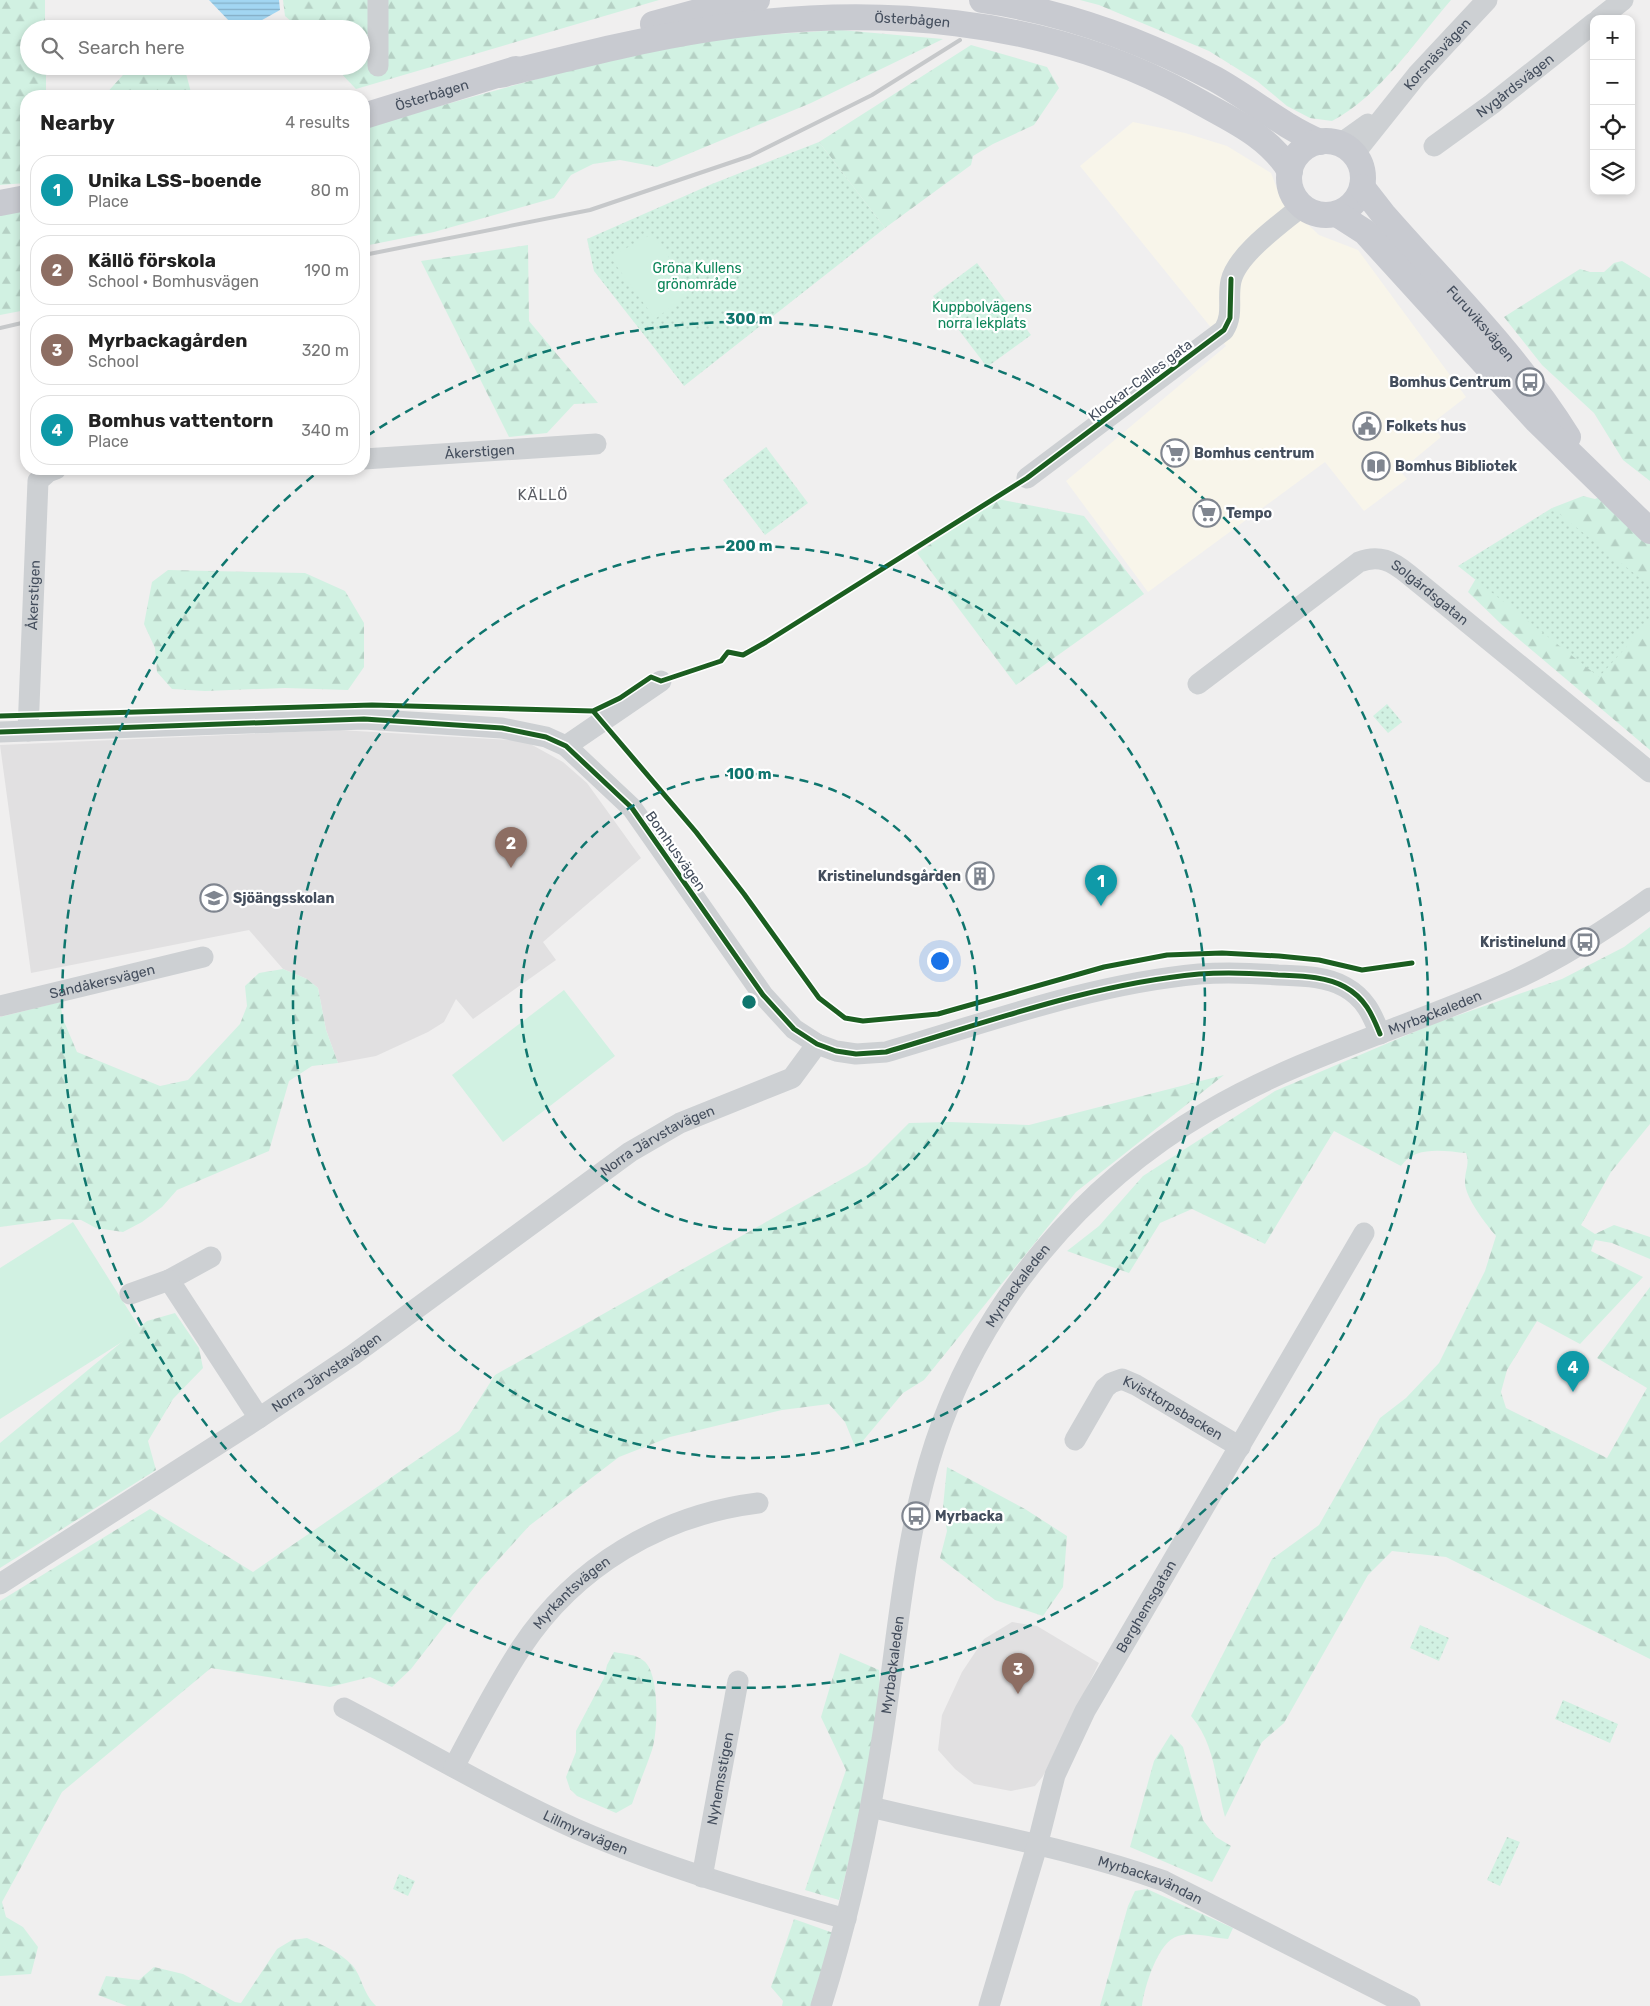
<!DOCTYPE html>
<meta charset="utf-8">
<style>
:root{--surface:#fff;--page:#f2f2f2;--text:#222;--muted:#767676;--line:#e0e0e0;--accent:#808690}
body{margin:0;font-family:Rubik,sans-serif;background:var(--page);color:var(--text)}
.controls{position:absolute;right:15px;top:15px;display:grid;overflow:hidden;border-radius:10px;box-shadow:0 2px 8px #0003}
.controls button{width:45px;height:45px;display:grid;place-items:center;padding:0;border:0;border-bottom:1px solid var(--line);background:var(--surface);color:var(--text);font:25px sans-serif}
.you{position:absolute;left:939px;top:960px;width:18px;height:18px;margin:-12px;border:4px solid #fff;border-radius:50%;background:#1a73e8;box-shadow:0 0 0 8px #1a73e833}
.badge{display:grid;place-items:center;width:32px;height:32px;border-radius:50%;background:var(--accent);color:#fff;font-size:16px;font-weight:700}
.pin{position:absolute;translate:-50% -41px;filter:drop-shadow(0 1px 2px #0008)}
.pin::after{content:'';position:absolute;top:26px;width:18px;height:15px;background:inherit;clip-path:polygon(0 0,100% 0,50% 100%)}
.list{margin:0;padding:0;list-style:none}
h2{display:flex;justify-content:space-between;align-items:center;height:65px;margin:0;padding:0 20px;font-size:21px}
h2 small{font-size:16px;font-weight:400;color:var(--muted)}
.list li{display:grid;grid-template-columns:32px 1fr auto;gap:15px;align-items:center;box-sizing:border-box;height:70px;margin:0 10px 10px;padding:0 10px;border:1px solid var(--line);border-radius:20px}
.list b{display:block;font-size:19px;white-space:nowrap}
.list p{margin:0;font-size:16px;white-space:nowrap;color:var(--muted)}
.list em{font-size:16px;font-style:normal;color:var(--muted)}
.icon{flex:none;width:28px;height:28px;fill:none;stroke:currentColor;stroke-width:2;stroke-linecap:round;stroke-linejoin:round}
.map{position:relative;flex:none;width:1650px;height:2006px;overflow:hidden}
.search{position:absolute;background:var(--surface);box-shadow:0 2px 8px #0003;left:20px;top:20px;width:350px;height:55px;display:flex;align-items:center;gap:12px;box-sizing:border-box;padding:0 18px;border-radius:28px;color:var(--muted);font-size:19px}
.panel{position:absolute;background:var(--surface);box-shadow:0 2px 8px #0003;left:20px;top:90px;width:350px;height:385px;border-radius:20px}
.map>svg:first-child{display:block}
.commercial{fill:#f8f5ea}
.education{fill:#e1e0e1}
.forest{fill:url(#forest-firs)}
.park{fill:url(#park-dots)}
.garden{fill:#d1f1e2}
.water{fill:url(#water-rules)}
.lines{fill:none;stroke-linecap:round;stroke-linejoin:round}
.minor{stroke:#cdd0d3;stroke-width:21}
.major{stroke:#c8cad0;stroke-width:26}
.rail{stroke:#c6c8ca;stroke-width:4}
.cycleway-casing{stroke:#fff;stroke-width:8}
.cycleway{stroke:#1b5e20;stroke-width:5}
.ring{fill:none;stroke:#0f766e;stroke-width:2.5;stroke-dasharray:9 6}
.labels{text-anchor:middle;stroke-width:4.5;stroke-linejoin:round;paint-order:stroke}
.street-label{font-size:14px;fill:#444e5d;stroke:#fff}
.park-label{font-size:14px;fill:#0e865a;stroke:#fff}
.poi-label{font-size:14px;font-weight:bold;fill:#444e5d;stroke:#fff;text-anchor:start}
.neighbourhood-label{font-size:15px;letter-spacing:1px;fill:#5a5d64;stroke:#fff}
.centre{fill:#0f766e;stroke:#fff;stroke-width:2.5}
.ring-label{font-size:15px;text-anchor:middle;font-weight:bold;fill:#0f766e;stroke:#fff;stroke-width:4.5;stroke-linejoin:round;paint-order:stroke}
</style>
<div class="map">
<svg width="1650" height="2006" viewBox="0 0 1650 2006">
<defs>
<pattern id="forest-firs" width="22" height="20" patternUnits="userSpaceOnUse" patternTransform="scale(1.25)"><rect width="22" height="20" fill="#d1f1e2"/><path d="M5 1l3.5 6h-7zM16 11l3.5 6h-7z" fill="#b5d0c4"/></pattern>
<pattern id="park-dots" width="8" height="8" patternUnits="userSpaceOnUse" patternTransform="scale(1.25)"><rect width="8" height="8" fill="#d1f1e2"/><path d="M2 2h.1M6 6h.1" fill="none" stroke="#b5d0c4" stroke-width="1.8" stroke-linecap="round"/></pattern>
<pattern id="water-rules" width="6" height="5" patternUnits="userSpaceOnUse" patternTransform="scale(1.25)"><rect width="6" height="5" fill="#a2d6f2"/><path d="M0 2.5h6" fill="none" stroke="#86b0c7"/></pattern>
</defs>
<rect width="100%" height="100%" fill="#f0efef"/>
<path class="commercial" d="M 1133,122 L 1185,133 L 1227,146 L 1271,173 L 1281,199 L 1319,235 L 1358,250 L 1466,397 L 1431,424 L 1441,437 L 1400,471 L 1407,479 L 1364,511 L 1325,462 L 1148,592 L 1066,481 L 1226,346 L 1080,166 Z"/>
<path class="education" d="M 339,730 L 525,741 L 563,762 L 587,783 L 641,858 L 543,942 L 556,960 L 473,1019 L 456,999 L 444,1022 L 428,1032 L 376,1056 L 338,1063 L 326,1030 L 318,988 L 307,979 L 283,969 L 249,930 L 31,973 L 0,745 Z
M 1012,1622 L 1037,1626 L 1099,1663 L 1043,1776 L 1035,1786 L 1011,1791 L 974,1784 L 955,1769 L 938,1750 L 942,1715 L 962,1672 L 984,1639 Z"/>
<path class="forest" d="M 0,0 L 45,0 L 45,29 L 29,29 L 29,66 L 46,66 L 46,96 L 26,96 L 26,183 L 0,185 Z
M 283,0 L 659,0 L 356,89 L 334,66 L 361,66 L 361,29 L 300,29 L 285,16 Z
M 1080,0 L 1451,0 C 1416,40 1380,96 1332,121 L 1310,118 L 1287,106 L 1257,81 L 1209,51 L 1099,5 Z
M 840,30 L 943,39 L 811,103 L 657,167 L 620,160 L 593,164 L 571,175 L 554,198 L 434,232 L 364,246 L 364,127 L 612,58 L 726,37 Z
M 971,45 L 1047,67 L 1059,88 L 1034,125 L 993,144 L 973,156 L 971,165 L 885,228 L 819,142 Z
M 131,66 L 184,66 L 192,96 L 104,96 Z
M 26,204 L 26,310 L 0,315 L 0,208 Z
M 528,245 L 529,321 L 598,403 L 574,404 L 547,433 L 509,437 L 421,261 Z
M 1622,261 L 1650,278 L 1650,481 L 1623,460 L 1594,413 L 1542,365 L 1504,317 L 1580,269 L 1590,272 L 1604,272 L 1614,263 Z
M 1583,496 L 1595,499 L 1600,497 L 1650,540 L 1650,750 L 1501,624 L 1468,592 L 1475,580 L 1496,577 L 1583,552 L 1552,508 Z
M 998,499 L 1084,516 L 1144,594 L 1016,685 L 917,553 Z
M 168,570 L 305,573 L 345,591 L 364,623 L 364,667 L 348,690 L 285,688 L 205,691 L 172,689 L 157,672 L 155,648 L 144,624 L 152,582 Z
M 1650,927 L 1650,1124 L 1611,1172 L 1581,1225 L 1595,1234 L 1614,1225 L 1650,1237 L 1650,1259 L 1612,1243 L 1595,1240 L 1591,1251 L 1643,1277 L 1580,1344 L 1537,1321 L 1507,1370 L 1501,1392 L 1506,1408 L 1607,1458 L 1647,1388 L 1597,1358 L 1650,1287 L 1650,1659 L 1446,1557 L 1392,1551 L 1368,1575 L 1284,1723 L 1262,1742 L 1225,1817 C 1215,1781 1216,1745 1191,1716 L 1272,1559 L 1319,1525 L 1380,1418 L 1406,1398 L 1439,1363 L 1485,1271 L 1496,1236 C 1486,1224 1464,1197 1465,1181 C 1465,1170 1470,1164 1466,1153 C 1445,1151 1415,1145 1401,1166 L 1334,1131 L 1265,1244 L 1192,1209 L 1160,1223 L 1129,1273 L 1067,1251 L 1099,1226 L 1143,1176 L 1275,1091 L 1433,1024 L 1562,979 L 1624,947 Z
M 283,969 L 307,979 L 318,988 L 326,1030 L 338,1063 L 312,1066 L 289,1081 L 269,1151 L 177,1190 L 162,1207 L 142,1222 L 123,1232 L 96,1228 L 81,1220 L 59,1219 L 0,1227 L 0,1017 L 60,1002 L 63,1019 L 77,1052 L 160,1086 L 188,1080 L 240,1024 L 247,1006 L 245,986 L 259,973 Z
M 1224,1075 L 1076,1192 L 924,1380 L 903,1393 L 856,1449 L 845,1422 L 829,1404 L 782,1410 L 670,1437 L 619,1457 L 529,1526 L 480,1580 L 411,1669 L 392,1687 L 370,1677 L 330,1687 L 211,1668 L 62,1792 L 2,1902 L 6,1917 L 23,1927 L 38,1947 L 31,1974 L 0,1976 L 0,1601 L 150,1509 L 253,1572 L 459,1431 L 495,1375 L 867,1165 L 909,1123 L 949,1122 L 1029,1125 Z
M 175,1313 L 199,1348 L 203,1368 L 173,1399 L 148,1441 L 156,1470 L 0,1568 L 0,1443 L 147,1321 Z
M 947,1467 L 1025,1509 L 1067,1536 L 1063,1587 L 1043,1616 L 995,1600 L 940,1558 L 947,1531 L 943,1507 Z
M 614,1652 C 624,1654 636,1654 644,1661 C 660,1674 658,1732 652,1750 C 646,1768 638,1786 632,1804 L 616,1813 L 577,1796 L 570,1789 L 566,1777 L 576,1752 L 576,1731 L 604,1678 L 607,1665 Z
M 840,1653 L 879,1670 L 881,1708 L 865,1798 L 839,1900 L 805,1890 L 846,1770 L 821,1717 Z
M 1171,1734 L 1183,1747 L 1203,1820 L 1216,1837 L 1231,1846 L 1212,1882 L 1130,1847 L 1154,1761 Z
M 1147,1889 L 1233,1928 L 1228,1939 C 1213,1938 1193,1931 1178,1936 C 1158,1941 1144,1988 1142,2006 L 1100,2006 L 1128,1906 L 1135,1891 Z
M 794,1919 L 836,1934 L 812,2006 L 782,2006 L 783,2001 L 771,1987 Z
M 307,1938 C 322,1945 340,1952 352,1965 C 362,1976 362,1992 376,2006 L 127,2006 L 98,1995 L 106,1976 L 139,1980 L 154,1967 L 183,1974 L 235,2002 L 241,2003 L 277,1949 L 292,1940 Z"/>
<path class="park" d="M 819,142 L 885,228 L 684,386 L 594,271 L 587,239 L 712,184 Z
M 977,263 L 1031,335 L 987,367 L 933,296 Z
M 766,447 L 808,503 L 765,535 L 723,480 Z
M 1552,508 L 1650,586 L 1650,621 L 1599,677 L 1458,566 Z
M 1387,704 L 1402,722 L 1388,733 L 1373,716 Z
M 1420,1625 L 1449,1638 L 1439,1661 L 1410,1648 Z
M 1563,1700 L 1618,1724 L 1610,1743 L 1555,1719 Z
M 1507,1837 L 1520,1842 L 1500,1886 L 1487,1880 Z
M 399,1874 L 415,1881 L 408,1896 L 393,1889 Z"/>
<path class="garden" d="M 652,234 L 693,291 L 655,319 L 610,257 Z
M 564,990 L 615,1056 L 503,1142 L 452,1075 Z
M 73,1222 L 141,1330 L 0,1419 L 0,1268 Z"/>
<path class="water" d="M 209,0 L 279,0 L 280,10 L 253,25 L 232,24 Z"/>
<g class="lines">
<g class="minor">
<path d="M 378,0 L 378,66"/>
<path d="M 1599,19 L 1623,0"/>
<path d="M 1340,144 L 1368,124"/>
<path id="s1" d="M 1434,146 L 1492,104 L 1594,23"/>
<path id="s2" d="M 1354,154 L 1417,75 L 1487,0"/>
<path id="s3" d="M 364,459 L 596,444"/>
<path d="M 1027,478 L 1224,330 C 1234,314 1227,299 1231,281 C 1237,254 1281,224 1302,206"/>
<path id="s4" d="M 1198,684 L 1359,562 C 1379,554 1392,561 1408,574 L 1650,772"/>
<path id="s5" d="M 28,731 L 38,481 L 48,472 L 56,469"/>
<path d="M 0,732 L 364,719 L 502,728 L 546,737 L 566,746 L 632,808 L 763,995 L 794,1029 L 817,1044 L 836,1051 L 856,1054 L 886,1052 C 988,1022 1092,984 1199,974 C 1225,972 1252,973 1278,975 C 1300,976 1326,976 1345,987 C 1365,998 1372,1014 1380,1034"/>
<path d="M 566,746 L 661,681"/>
<path id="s6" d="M 0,1006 L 203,957"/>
<path d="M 211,1257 L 169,1280 L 259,1418"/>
<path d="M 130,1294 L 169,1280"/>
<path id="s7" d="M 1075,1440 L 1105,1388 L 1111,1383 L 1122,1379 L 1136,1385 L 1240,1447"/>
<path id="s8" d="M 0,1584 L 259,1418 L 353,1355 L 630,1152 L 680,1123 L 792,1078 L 817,1044"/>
<path id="s9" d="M 344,1708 C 421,1748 496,1793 576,1829 C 663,1867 754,1893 846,1919"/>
<path id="s10" d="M 454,1767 C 475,1727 496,1686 521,1648 C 575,1566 662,1515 758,1503"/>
<path id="s11" d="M 871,1807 C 968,1831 1069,1847 1164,1881 L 1410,2006"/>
<path id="s12" d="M 702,1877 L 738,1681"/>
<path id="s13" d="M 821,2006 C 849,1917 869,1825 883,1733 C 898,1636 904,1537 935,1443 C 981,1303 1082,1185 1208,1111 C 1303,1055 1413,1026 1514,980 C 1562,958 1607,929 1650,898"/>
<path id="s14" d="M 989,2006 L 1037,1846 L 1055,1775 L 1085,1711 L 1364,1233"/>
</g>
<g class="major">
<path d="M 982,0 C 1065,12 1142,40 1215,79 C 1251,99 1282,126 1320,142"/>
<path d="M 653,24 L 701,11 L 757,0"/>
<path id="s15" d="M 500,75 C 569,58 638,40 709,29 C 870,4 1046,16 1191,97 C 1227,118 1268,134 1290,171"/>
<path id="s16" d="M 364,116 L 516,69"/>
<circle cx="1326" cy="178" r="37"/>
<path id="s17" d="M 1362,187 L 1383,214 C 1446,286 1517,355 1568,437"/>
<path d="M 0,203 L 26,198"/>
<path d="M 1337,214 L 1365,232 L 1537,421 L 1650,531"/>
</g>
<path class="rail" d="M 364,255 L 590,210 L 750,156 L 872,95 L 960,40
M 0,328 L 26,322"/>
<g class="cycleway-casing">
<path id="cycleway" d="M 593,711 L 620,698 L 651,677 L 661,681 L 721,661 L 728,652 L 743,655 L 766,642 L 1027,478 L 1224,330 L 1230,318 L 1231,279
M 0,716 L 372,705 L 593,711 L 696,832 L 744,894 L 819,998 L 845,1018 L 863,1021 L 938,1014 L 1104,967 L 1167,955 L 1222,953 L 1279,956 L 1319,960 L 1362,970 L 1412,963
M 0,732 L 364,719 L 502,728 L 546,737 L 566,746 L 632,808 L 763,995 L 794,1029 L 817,1044 L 836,1051 L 856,1054 L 886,1052 C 988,1022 1092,984 1199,974 C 1225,972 1252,973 1278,975 C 1300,976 1326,976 1345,987 C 1365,998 1372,1014 1380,1034"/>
</g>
<use href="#cycleway" class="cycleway"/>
</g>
<g class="ring">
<circle cx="749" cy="1002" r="228"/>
<circle cx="749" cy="1002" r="456"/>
<path d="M367 436A683 683 0 1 1 319 471"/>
</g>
<defs>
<g id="bus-ring" transform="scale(1.4375)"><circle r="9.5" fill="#fff" stroke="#808690" stroke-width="1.5"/><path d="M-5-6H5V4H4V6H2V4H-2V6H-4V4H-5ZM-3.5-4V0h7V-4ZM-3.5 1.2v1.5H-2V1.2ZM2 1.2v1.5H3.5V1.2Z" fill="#808690"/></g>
<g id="civic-ring" transform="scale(1.4375)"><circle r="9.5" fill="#fff" stroke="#808690" stroke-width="1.5"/><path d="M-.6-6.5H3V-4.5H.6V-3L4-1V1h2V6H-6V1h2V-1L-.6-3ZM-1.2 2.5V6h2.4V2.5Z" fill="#808690"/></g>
<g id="supermarket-ring" transform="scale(1.4375)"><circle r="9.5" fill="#fff" stroke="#808690" stroke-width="1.5"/><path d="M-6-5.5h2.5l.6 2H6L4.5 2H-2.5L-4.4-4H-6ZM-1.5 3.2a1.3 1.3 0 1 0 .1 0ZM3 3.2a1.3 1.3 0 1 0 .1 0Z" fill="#808690"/></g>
<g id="library-ring" transform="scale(1.4375)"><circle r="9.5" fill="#fff" stroke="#808690" stroke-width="1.5"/><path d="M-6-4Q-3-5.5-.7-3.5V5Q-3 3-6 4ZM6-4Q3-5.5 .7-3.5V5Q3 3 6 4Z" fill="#808690"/></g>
<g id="building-ring" transform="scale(1.4375)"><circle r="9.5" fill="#fff" stroke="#808690" stroke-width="1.5"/><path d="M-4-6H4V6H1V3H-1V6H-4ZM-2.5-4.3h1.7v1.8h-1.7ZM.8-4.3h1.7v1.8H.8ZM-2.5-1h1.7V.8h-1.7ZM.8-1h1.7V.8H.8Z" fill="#808690"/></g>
<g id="school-ring" transform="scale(1.4375)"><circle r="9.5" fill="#fff" stroke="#808690" stroke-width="1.5"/><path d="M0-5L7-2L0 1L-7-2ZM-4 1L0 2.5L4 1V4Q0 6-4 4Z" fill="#808690"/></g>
</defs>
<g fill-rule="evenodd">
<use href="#bus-ring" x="1530" y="382"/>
<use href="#civic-ring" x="1367" y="426"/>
<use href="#supermarket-ring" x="1175" y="453"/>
<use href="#library-ring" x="1376" y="466"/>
<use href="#supermarket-ring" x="1207" y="513"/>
<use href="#building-ring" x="980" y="876"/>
<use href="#school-ring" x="214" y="898"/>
<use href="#bus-ring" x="1585" y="942"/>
<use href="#bus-ring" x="916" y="1516"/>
</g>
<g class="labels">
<g class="street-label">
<text dy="5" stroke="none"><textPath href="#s15" startOffset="418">Österbågen</textPath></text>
<text dy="5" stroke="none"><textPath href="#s2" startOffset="130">Korsnäsvägen</textPath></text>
<text dy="5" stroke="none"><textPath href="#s1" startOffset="101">Nygårdsvägen</textPath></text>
<text dy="5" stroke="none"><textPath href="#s16" startOffset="71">Österbågen</textPath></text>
<text dy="5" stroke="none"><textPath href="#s17" startOffset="181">Furuviksvägen</textPath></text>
<text transform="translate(1140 380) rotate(-37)" y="5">Klockar-Calles gata</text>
<text dy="5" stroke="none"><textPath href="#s3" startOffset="116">Åkerstigen</textPath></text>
<text dy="5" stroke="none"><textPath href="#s4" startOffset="284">Solgårdsgatan</textPath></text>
<text dy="5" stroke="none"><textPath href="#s5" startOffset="136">Åkerstigen</textPath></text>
<text transform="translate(676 851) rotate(55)" y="5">Bomhusvägen</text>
<text dy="5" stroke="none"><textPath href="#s6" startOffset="105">Sandåkersvägen</textPath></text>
<text dy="5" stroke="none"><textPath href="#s13" startOffset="1262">Myrbackaleden</textPath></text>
<text dy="5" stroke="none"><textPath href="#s8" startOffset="794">Norra Järvstavägen</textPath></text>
<text dy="5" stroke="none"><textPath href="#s13" startOffset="754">Myrbackaleden</textPath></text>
<text dy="5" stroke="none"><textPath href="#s8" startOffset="389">Norra Järvstavägen</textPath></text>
<text dy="5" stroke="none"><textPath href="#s7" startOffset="138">Kvisttorpsbacken</textPath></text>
<text dy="5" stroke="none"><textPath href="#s10" startOffset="212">Myrkantsvägen</textPath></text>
<text dy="5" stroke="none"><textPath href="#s14" startOffset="432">Berghemsgatan</textPath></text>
<text dy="5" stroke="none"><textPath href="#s13" startOffset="349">Myrbackaleden</textPath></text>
<text dy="5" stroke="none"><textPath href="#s12" startOffset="100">Nyhemsstigen</textPath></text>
<text dy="5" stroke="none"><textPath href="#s9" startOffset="272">Lillmyravägen</textPath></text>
<text dy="5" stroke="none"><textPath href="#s11" startOffset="289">Myrbackavändan</textPath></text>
</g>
<g class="park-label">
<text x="697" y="273">Gröna Kullens<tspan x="697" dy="16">grönområde</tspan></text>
<text x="982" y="312">Kuppbolvägens<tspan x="982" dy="16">norra lekplats</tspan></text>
</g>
<g class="poi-label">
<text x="1511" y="387" text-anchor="end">Bomhus Centrum</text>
<text x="1386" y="431">Folkets hus</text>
<text x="1194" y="458">Bomhus centrum</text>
<text x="1395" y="471">Bomhus Bibliotek</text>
<text x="1226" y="518">Tempo</text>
<text x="961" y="881" text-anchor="end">Kristinelundsgården</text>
<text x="233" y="903">Sjöängsskolan</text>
<text x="1566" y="947" text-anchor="end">Kristinelund</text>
<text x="935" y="1521">Myrbacka</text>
</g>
<g class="neighbourhood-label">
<text x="543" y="500">KÄLLÖ</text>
</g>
</g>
<circle cx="749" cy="1002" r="8" class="centre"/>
<g class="ring-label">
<text x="749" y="324">300 m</text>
<text x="749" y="551">200 m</text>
<text x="749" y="779">100 m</text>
</g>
</svg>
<div class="controls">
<button>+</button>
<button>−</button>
<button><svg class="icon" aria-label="locate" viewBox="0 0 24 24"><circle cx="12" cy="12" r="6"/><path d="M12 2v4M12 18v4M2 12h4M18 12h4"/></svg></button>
<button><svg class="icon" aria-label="layers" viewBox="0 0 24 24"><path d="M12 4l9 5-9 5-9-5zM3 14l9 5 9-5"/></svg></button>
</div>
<div class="you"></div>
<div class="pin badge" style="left:1101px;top:906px;background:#0f9aa8">1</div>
<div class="pin badge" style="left:511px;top:868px;background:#8d6e63">2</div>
<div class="pin badge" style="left:1018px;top:1694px;background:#8d6e63">3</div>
<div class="pin badge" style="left:1573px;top:1392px;background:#0f9aa8">4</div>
<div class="search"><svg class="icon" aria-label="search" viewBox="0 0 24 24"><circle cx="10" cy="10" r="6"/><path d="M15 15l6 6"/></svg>Search here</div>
<section class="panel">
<h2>Nearby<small>4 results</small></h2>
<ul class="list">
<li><span class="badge" style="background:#0f9aa8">1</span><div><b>Unika LSS-boende</b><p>Place</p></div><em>80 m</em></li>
<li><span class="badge" style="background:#8d6e63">2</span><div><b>Källö förskola</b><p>School · Bomhusvägen</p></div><em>190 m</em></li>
<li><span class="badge" style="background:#8d6e63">3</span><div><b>Myrbackagården</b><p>School</p></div><em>320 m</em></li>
<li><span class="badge" style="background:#0f9aa8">4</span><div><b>Bomhus vattentorn</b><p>Place</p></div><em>340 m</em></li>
</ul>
</section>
</div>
